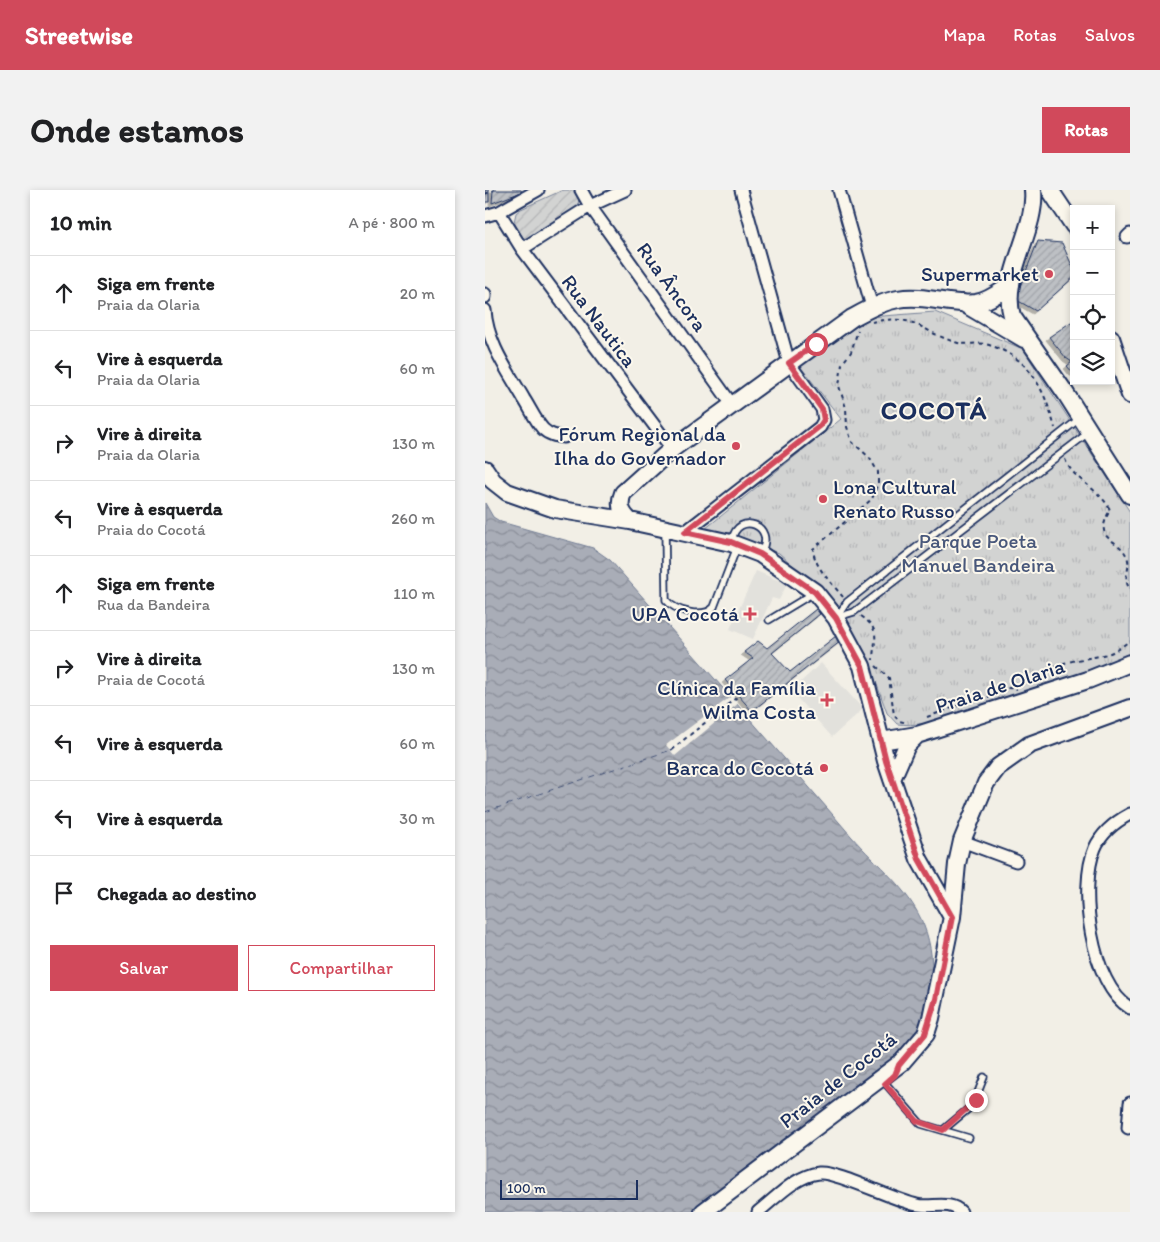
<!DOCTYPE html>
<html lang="pt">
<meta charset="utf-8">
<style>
:root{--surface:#fff;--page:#f2f2f2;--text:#202124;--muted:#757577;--line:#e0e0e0;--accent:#d1495b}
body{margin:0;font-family:Itim,sans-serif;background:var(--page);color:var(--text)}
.controls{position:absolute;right:15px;top:15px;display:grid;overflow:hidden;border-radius:0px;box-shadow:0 2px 8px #0003}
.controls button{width:45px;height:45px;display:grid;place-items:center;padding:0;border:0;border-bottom:1px solid var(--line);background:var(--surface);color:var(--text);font:25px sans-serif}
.scale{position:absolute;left:15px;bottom:12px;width:138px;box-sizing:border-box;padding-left:5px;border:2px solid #1b2f5e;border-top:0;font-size:14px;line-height:18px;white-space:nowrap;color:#1b2f5e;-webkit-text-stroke:4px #fbf7ec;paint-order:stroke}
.stop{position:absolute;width:15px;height:15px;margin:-11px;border:4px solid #d1495b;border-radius:50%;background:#fff}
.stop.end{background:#d1495b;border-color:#fff;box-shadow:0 1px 5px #0008}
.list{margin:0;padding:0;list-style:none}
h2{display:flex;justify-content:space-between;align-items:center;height:65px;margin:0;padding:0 20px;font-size:21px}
h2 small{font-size:16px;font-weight:400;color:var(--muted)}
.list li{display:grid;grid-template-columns:32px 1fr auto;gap:15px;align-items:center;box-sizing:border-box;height:75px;padding:0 20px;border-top:1px solid var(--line)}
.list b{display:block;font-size:19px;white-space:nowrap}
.list p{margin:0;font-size:16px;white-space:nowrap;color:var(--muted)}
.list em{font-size:16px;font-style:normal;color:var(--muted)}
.actions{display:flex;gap:10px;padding:15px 20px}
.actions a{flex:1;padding:11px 0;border:1px solid var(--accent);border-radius:0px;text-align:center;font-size:18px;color:var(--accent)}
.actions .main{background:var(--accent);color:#fff}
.icon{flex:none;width:28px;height:28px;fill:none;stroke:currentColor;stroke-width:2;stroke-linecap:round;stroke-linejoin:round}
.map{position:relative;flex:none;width:645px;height:1022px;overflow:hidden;border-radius:0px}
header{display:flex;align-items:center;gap:30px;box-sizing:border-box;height:70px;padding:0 25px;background:var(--accent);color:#fff}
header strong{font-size:24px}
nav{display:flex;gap:28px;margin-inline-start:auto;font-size:18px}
.intro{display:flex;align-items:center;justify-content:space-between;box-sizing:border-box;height:120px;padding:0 30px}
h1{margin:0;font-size:35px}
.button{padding:12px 22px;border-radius:0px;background:var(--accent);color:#fff;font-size:18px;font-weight:700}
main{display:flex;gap:30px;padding:0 30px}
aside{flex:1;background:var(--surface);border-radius:0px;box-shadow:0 2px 8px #0003}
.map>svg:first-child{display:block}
.built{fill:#e2e1dc}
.park{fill:url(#park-tufts);stroke:#768198}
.garden{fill:url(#garden-furrows);stroke:#768198}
.water{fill:url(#water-waves);stroke:#707b93}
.pier{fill:#f2efe6}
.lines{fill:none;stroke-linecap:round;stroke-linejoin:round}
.ferry{stroke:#465579;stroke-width:1;stroke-dasharray:6 5;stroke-linecap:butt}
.building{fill:url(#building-hatch);stroke:#1b2f5e;filter:url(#shadow)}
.lane-casing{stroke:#1b2f5e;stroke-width:9}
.street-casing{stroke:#1b2f5e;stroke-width:15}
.secondary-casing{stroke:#1b2f5e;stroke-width:20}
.path{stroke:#1b2f5e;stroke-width:2;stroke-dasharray:4 4;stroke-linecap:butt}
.lane{stroke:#fbf7ec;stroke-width:5.5}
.street{stroke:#fbf7ec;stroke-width:11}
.secondary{stroke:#fbf7ec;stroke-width:16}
.route{stroke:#d1495b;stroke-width:6}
.poi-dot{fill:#d1495b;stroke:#fbf7ec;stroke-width:2}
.labels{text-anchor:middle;stroke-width:4;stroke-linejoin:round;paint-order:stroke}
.poi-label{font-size:21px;fill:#1b2f5e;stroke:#fbf7ec;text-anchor:end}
.street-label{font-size:21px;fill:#1b2f5e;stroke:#fbf7ec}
.park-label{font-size:21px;fill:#49587b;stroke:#fbf7ec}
.district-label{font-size:26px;font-weight:bold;letter-spacing:1px;fill:#1b2f5e;stroke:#fbf7ec}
</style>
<header>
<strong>Streetwise</strong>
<nav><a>Mapa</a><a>Rotas</a><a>Salvos</a></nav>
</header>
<div class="intro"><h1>Onde estamos</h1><a class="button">Rotas</a></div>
<main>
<aside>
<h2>10 min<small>A pé · 800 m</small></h2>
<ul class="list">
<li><svg class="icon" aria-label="ahead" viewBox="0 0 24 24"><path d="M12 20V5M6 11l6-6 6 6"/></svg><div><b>Siga em frente</b><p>Praia da Olaria</p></div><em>20 m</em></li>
<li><svg class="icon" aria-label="left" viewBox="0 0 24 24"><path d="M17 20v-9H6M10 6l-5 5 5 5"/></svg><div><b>Vire à esquerda</b><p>Praia da Olaria</p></div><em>60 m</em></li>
<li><svg class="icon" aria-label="right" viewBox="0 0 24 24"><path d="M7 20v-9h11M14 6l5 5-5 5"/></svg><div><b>Vire à direita</b><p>Praia da Olaria</p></div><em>130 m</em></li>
<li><svg class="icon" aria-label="left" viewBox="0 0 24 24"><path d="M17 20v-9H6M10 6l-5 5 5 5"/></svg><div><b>Vire à esquerda</b><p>Praia do Cocotá</p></div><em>260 m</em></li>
<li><svg class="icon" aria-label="ahead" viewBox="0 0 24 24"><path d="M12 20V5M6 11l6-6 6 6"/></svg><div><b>Siga em frente</b><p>Rua da Bandeira</p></div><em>110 m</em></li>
<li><svg class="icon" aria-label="right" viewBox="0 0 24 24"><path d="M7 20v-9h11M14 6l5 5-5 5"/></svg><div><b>Vire à direita</b><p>Praia de Cocotá</p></div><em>130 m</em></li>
<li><svg class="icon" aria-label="left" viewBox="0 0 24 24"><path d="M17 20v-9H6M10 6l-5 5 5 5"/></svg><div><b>Vire à esquerda</b></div><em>60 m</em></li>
<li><svg class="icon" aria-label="left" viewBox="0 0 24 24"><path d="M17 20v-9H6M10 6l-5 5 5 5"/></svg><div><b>Vire à esquerda</b></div><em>30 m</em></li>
<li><svg class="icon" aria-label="arrive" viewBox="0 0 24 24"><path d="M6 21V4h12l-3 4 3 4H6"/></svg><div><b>Chegada ao destino</b></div></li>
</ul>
<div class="actions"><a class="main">Salvar</a><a>Compartilhar</a></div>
</aside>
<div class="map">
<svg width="645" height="1022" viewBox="0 0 645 1022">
<defs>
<pattern id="park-tufts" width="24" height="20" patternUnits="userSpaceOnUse" patternTransform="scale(1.25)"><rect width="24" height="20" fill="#d2d3d2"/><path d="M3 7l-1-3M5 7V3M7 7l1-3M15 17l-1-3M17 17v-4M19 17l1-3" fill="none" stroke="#b4b5b7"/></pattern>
<pattern id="garden-furrows" width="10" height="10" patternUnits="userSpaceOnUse" patternTransform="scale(1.25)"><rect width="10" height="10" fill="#d2d3d2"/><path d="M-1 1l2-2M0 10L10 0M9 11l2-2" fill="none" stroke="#b4b5b7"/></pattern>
<pattern id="water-waves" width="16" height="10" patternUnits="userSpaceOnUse" patternTransform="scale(1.25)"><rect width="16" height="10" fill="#a9adb7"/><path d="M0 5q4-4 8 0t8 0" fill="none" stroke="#898d98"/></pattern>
<pattern id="building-hatch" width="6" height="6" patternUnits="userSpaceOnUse" patternTransform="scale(1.25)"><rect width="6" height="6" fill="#bdc0c4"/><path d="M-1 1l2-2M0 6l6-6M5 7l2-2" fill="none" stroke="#a2a5ab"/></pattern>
<filter id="shadow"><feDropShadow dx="-3" dy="3" stdDeviation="0" flood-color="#0004"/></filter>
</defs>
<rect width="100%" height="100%" fill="#f2efe6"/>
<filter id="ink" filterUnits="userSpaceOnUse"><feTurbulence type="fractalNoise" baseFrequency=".02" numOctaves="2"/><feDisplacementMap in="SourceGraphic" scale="10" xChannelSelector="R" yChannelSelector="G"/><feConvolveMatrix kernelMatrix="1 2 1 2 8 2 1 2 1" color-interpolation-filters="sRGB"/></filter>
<g filter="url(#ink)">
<path class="built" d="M 271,381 L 302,394 L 294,410 L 287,408 L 268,449 L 245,439 Z
M 336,473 L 378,519 L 347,547 L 306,501 Z"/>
<path class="park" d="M 450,122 L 538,159 L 645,322 L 645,464 C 607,487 562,497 520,510 C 486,521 448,538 412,534 L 402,523 L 381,464 L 351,414 L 294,363 L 220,339 L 356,229 L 315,176 L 385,127 Z"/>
<path class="garden" d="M 78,0 L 86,0 L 94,6 L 93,17 L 45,50 L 38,48 L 29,32 L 31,23 L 36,19 Z"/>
<path class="water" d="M 0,313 L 8,327 L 16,332 L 108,358 L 125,370 C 206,462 287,553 366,646 C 392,676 424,698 439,736 C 454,774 447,821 426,856 L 211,1022 L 0,1022 Z"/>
<path class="pier" d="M 248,505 L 255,512 L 190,566 L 181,555 Z"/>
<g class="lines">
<path class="ferry" d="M 0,622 L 186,560"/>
</g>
<path class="building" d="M 0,0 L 4,0 L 4,12 L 0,12 Z
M 8,0 L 36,0 L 37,2 L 7,13 Z
M 553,51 L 577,53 L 589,80 L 589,87 L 551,121 L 530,109 Z
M 589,130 L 589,183 L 588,183 L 582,176 L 587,172 L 581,168 L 564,147 Z
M 331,419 L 335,424 L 287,463 L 305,482 L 351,446 L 356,451 L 267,521 L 240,490 L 268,468 L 259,462 L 273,451 L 282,458 Z"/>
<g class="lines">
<g class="lane-casing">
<path id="lane" d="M 180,340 L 181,410 C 190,421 218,429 229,417 L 252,357
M 247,350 C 253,320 292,336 276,362
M 352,427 L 362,412 L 594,229
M 353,427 L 369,422 L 603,243
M 284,430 L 327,404
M 401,894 L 436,934 L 484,948
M 458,940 L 488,915 L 499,887"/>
</g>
<g class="street-casing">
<path id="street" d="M 96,0 L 105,16 L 248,216
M 354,0 L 387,117
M 14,22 L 37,59 L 187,259
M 0,26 L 14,22 L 53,0
M 642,47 L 645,44
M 37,59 L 105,16 L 140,0
M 0,104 L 0,107
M 0,120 C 2,153 23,181 39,209 C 45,218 50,230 58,239 C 64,245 71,246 79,247
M 200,342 L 335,237 L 339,230 L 337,219 L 304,173 L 256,0
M 645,624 C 630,632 617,642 610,658 C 593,697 606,795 645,818
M 477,651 L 531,671
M 643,938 L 645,913
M 273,1022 C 291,1008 310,986 334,983 C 351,981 409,1010 432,1015 C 447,1018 465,1010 476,1022"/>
</g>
<g class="secondary-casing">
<path id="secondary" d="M 548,0 C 552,41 515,86 527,126 L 581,204 L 645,305
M 565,0 L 589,36
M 478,113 L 539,149
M 626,148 L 645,205
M 0,279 L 8,291 L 22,302 L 70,319 L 145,331 L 246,353 L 275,364 L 330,402 L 351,428 L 377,476 L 401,571 L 434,669 L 467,727
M 145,331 C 136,323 133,315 138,303 L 187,259 L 367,128 C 382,120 396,112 413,109 C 439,104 466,116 491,113 C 504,111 515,102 526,95
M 396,551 L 432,545 L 603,490 L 645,473
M 407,589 L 422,555 L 432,545
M 218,1022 L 417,872 L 441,844 L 446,828 L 467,727 L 472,674 L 477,651 L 501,593 L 513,577 L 544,555 L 645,518"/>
</g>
<path class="path" d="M 0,4 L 9,0
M 387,132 C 431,123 434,141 470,152 C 480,156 490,152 500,154 C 544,165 559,198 570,238
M 580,269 C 588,291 615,298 625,320 C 606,355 636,345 643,370 C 645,383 637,386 645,400
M 358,407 C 347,393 329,377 328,359 L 387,309 L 393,293 L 393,282 L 384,267 L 367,252 L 362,237 L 361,218 L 354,196 L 357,174 L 366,162 L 373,140
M 376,426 C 398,441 388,451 388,470
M 391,476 L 404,488 L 409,525 L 414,531 L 423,533
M 552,492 C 566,468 602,471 625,463 C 633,460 638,455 645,451
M 442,527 L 484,512 L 507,506 L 515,497 L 532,499
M 186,560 L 256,504"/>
<use href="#lane" class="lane"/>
<use href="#street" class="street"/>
<use href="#secondary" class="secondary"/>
</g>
</g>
<g class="lines" filter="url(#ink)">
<path class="route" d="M 331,154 L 304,173 L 337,219 L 339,230 L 335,236 L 200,342 L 246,352 L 275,364 L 330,402 L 351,428 L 377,476 L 401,571 L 434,669 L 467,727 L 451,809 L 440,844 L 414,875 L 410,885 L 400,894 L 432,931 L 458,940 L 491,910"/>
</g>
<g class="poi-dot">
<circle cx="564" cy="84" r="5"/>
<circle cx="251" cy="256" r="5"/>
<circle cx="338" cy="309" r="5"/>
<path d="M262.5 416.5h5v5h5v5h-5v5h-5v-5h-5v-5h5z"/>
<path d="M339.5 502.5h5v5h5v5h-5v5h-5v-5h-5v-5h5z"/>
<circle cx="339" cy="578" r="5"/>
</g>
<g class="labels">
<g class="poi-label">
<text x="554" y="91">Supermarket</text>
<text x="241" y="251">Fórum Regional da<tspan x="241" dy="24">Ilha do Governador</tspan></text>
<text x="348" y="304" text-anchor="start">Lona Cultural<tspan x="348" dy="24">Renato Russo</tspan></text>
<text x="254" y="431">UPA Cocotá</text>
<text x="331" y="505">Clínica da Família<tspan x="331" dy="24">Wilma Costa</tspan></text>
<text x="329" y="585">Barca do Cocotá</text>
</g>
<g class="street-label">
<text transform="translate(187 97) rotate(54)" y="7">Rua Âncora</text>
<text transform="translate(114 131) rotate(53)" y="7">Rua Nautica</text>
<text transform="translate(515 496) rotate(-18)" y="7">Praia de Olaria</text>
<text transform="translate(353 890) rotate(-38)" y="7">Praia de Cocotá</text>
</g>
<g class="park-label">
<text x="493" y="358">Parque Poeta<tspan x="493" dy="24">Manuel Bandeira</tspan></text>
</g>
<g class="district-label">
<text x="449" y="229">COCOTÁ</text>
</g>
</g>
</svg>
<div class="controls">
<button>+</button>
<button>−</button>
<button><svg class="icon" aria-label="locate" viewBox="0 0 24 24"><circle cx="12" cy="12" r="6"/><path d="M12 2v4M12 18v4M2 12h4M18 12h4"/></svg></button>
<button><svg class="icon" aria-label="layers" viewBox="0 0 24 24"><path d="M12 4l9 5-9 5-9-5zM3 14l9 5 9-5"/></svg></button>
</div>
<div class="scale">100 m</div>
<div class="stop" style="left:331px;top:154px"></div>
<div class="stop end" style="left:491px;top:910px"></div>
</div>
</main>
